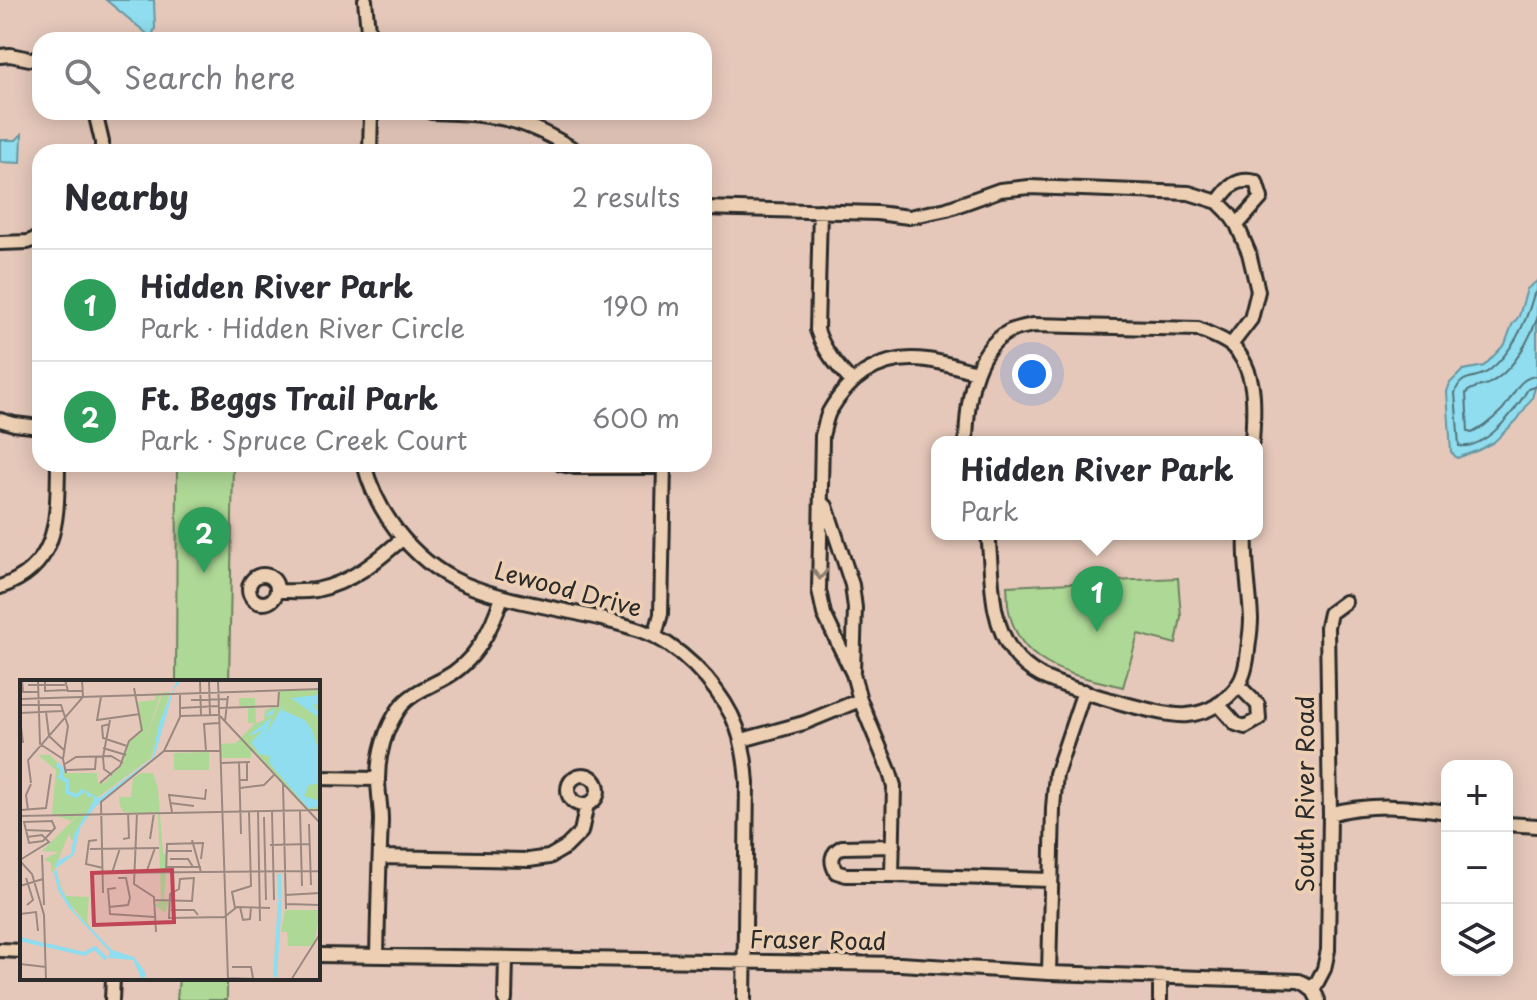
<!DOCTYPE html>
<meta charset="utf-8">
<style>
:root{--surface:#fff;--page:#f2f2f3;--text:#2b2b33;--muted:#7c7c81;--line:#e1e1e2;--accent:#2563eb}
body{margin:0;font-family:"Playpen Sans",sans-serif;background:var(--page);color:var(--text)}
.controls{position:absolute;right:24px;bottom:24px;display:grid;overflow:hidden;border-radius:16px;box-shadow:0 4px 20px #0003}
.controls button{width:72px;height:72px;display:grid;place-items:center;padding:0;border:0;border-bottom:2px solid var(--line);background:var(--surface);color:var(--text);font:40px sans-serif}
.you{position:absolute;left:1032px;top:374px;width:28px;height:28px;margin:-20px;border:6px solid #fff;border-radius:50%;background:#1a73e8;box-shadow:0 0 0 12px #1a73e833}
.badge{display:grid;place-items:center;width:52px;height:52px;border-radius:50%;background:var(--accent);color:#fff;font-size:26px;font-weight:700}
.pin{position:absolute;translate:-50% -66px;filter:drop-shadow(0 2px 4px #0008)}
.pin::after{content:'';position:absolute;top:42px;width:28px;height:24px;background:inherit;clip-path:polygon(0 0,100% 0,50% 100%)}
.popup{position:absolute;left:931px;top:436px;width:332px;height:104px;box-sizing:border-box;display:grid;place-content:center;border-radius:16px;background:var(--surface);filter:drop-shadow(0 2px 6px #0005);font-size:26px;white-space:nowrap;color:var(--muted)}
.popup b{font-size:30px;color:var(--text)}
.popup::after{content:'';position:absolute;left:50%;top:100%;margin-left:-16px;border:16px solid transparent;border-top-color:var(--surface)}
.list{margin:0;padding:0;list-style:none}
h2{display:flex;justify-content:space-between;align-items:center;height:104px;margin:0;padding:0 32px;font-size:34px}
h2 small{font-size:26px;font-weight:400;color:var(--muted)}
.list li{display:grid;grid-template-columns:52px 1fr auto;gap:24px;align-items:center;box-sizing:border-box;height:112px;padding:0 32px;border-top:2px solid var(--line)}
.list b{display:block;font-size:30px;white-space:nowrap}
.list p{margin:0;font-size:26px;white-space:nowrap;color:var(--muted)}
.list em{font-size:26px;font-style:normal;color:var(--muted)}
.icon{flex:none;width:44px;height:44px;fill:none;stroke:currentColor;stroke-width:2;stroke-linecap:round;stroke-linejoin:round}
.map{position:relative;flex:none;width:1537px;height:1000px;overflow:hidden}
.search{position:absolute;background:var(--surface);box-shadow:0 4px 20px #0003;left:32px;top:32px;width:680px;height:88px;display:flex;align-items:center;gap:20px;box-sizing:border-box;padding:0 28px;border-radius:24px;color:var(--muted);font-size:30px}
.panel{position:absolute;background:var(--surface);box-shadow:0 4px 20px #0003;left:32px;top:144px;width:680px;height:328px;border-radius:24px}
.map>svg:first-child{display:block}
.green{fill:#aed896;stroke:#6c8260;stroke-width:2}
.water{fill:#8fddee;stroke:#6796a0;stroke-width:2}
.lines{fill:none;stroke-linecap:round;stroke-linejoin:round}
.shore{stroke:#537279;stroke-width:2}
.minor-casing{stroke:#2b2b2b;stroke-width:18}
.minor{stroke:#edd0b3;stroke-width:12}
.oneway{stroke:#8c7e6f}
.labels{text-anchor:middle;stroke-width:7;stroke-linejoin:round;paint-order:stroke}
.street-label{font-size:24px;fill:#2b2b2b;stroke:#edd0b3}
.inset-river{fill:none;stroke:#8fddee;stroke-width:4}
.inset-road{fill:none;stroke:#9b8981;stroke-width:2}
.view{fill:#c04656;fill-opacity:0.15;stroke:#c04656;stroke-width:4}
.inset-edge{fill:none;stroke:#2b2b2b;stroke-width:4}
</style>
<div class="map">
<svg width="1537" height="1000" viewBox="0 0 1537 1000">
<rect width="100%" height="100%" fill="#e5c8ba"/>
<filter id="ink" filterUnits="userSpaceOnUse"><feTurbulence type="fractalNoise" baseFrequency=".0125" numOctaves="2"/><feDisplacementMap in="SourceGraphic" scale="16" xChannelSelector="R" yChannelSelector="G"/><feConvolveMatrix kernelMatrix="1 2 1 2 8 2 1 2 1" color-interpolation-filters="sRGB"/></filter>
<g filter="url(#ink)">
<path class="green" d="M 177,464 L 233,464 L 229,682 L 176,682 Z
M 1178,578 L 1181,617 L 1176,644 L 1138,634 L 1123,687 C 1075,675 1021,669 1009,611 C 1007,603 1008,594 1007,586 Z
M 179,978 L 227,978 L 227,1000 L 177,1000 Z"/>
<path class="water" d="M 106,0 L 154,0 L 155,29 L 151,37 Z
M 22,134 L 21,163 L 0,162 L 0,140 L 16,140 Z
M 1537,281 L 1537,381 L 1532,398 L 1517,420 L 1494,442 L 1479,450 L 1457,458 L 1451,452 L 1447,392 L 1450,383 L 1463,370 L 1484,366 L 1505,344 L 1512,325 L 1519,316 L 1527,289 Z"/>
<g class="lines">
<path class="shore" d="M 1537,291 L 1534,294 C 1526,323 1513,351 1490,370 C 1477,381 1461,372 1455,393 L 1459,446 C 1486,450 1516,410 1528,389 L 1537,386
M 1537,319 C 1528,342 1513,371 1490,383 C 1481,388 1474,385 1466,393 L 1468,432 L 1472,433 C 1483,428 1493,419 1502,410 C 1514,397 1517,377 1537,376"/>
<g class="minor-casing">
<path id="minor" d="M 365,0 L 369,40
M 0,56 L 10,55 L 40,61
M 95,112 L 102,142 L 102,152
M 431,112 C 495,114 523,117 578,152
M 370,152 L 371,112
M 1218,202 C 1228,187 1237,177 1256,182 L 1261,198 L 1237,225
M 704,208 L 877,213 L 909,217 L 947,209 L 1000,190 L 1029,187 L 1189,193 L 1218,202 L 1228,212 L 1237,225 L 1249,253 L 1258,291 L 1251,319 L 1231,345
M 820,211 L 817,330 C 824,351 837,366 852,382
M 0,243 L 28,242 L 40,237
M 976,372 C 960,368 944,362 927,360 C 884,354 851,374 829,412 C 826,419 824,428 822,436 L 819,590 L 824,614 L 853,674 L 860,700 L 889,770 L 894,786 L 892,875 L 1050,880
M 0,420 L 14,424 L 40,427
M 966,442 C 967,405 972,352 1008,332 C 1015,328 1025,327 1033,325 L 1198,329 C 1209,334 1222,338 1232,346 C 1258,371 1254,410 1252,442
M 364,464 C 378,518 419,568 472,587 C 514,603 559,608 602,619 C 619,624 638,628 654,636 C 673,646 692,662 706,678 C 736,713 744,738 747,783 L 744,1000
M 561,464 L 575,467 L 664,467
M 826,506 L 852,585 L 855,608 L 853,671
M 988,534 C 993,573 988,619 1013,652 C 1020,662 1030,670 1041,676 C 1063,687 1164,718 1187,715 C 1208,713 1226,702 1238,685 C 1245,675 1247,661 1248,650 C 1249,640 1251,630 1251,619 C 1250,591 1244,562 1246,534
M249 589a14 14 0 1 1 28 0a14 14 0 1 1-28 0Z
M 0,587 C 60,566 57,518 58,464
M 277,591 C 290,591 304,592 316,590 C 351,583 377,561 403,538
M 655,636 L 661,614 L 664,464
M 1218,704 L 1236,724 L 1245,727 L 1259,719 L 1258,705 L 1238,685
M 742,740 L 804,723 L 860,700
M568 790a15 15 0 1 1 30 0a15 15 0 1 1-30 0Z
M 318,778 L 378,779
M 1330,814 C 1368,803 1408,806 1447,812
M 1507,824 L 1537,826
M 380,857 L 529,860 L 549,857 L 566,847 L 581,832 L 587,804
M 892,875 L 846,875 L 836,872 C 830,861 831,853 842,847 L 893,846
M 0,950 L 22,951
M 318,955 L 900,964 L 1049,973 L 1299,981 C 1310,985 1314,990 1318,1000
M 377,956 C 378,911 379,866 381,821 C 381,807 378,793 378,779 C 378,755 385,729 399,709 C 409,694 428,687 443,679 C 476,662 491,630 502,597
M 1049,973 L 1053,808 L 1056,774 L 1084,691
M 1313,990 L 1324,969 L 1328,950 L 1330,814 L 1327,627 L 1330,613 L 1345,602
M 112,1000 L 113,978
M 505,1000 L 506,958
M 1160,1000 L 1160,977"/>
</g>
<use href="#minor" class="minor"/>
</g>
<defs><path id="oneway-chevron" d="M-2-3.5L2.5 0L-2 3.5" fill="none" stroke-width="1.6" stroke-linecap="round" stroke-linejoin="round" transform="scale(2)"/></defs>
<use class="oneway" href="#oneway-chevron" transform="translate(820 574) rotate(92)"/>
</g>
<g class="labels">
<g class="street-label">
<text transform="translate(568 590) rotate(15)" y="8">Lewood Drive</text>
<text transform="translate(1306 794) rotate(-90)" y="8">South River Road</text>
<text transform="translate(818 941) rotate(1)" y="8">Fraser Road</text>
</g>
</g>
<g transform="translate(20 680)">
<rect width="300" height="300" fill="#e5c8ba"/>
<path d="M 259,10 L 300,10 L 300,130 L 288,130 L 231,70 L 231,78 L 201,78 L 200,64 L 216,63 L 235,43 L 228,43 L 228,27 L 219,26 L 219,18 L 235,18 L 236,43 L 244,40 L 245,30 L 259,25 ZM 143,12 L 150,12 L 131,78 L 74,120 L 52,161 L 49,154 L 32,194 L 31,183 L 24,179 L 39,172 L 22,171 L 73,120 L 51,141 L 32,134 L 36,90 L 18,75 L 30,75 L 47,93 L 77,93 L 78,103 L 84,103 L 102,85 L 109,61 L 120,54 L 118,22 L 135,20 L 135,13 L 141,13 L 125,61 ZM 189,72 L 189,90 L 154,90 L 154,73 ZM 121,93 L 133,93 L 138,108 L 143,174 L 147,174 L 144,220 L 149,221 L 145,233 L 135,225 L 141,220 L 138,134 L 104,132 L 100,126 L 99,117 L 111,117 L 113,98 ZM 36,192 L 46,216 L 69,217 L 67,241 L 72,250 L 47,221 ZM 265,230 L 300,230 L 294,266 L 268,266 L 267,252 L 261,252 Z" fill="#aed896"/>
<path d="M 157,0 L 162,0 L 154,9 L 134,78 L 75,127 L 60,148 L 54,175 L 36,188 L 41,209 L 54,231 L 92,270 L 114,277 L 124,290 L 126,296 L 122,300 L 113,280 L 88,278 L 90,272 L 49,228 L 38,210 L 34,193 L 37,181 L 51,174 L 54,154 L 74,120 L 73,116 L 70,117 L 68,117 L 64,110 L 79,118 L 132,79 L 139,43 ZM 297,15 L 300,24 L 293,25 L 300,34 L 296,36 L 271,18 ZM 263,25 L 262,30 L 285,40 L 292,50 L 300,75 L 300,103 L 289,105 L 284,116 L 300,121 L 300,127 L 288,128 L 250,84 L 249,76 L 239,74 L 231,62 L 243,50 L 230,56 L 232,52 L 249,41 L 230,49 L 250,39 L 252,34 L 246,37 L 247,33 L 255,28 L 246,54 Z" fill="#8fddee"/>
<path class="inset-river" d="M 37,84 L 43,90 L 40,97 L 47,101 L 47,112 L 56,116 L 64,110M 259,194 L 260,219M 0,259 L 24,265M 26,265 L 64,274 L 75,268 L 86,279M 255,297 L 260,220"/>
<path class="inset-road" d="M 2,0 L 3,12 L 18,12M 18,0 L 20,64 L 43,79 L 46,93M 25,0 L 25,11 L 47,10M 45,0 L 48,11 L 62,11M 180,0 L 181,36M 189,0 L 190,35M 198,0 L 208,300M 8,5 L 45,5M 81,17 L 77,40 L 120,34M 0,19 L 300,9M 171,20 L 208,19M 0,25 L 41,25 L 48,46 L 43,79M 160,28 L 199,26M 199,28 L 258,26 L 259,10M 26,32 L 29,56 L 45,71M 0,33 L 42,31M 160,36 L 198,35M 200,36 L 300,143M 0,38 L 3,63M 90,40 L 83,77 L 84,89 L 92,95M 205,41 L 208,16M 90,44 L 82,46 L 83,58 L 107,66M 83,68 L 106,75M 144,71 L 200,71M 186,71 L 184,44 L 199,43M 219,82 L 221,154M 201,83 L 230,82M 45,84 L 56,77 L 91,76 L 103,83M 46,90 L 75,89 L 76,77M 220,100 L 227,100 L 227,82M 11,103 L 8,80 L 63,17 L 62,0M 80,103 L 100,86 L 109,61 L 122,50 L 114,8M 263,103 L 266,229M 220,108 L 244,105 L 254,95M 150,123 L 174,126M 1,130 L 26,128 L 31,94M 8,130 L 6,115 L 11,104M 238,131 L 240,241M 252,131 L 254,220M 280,131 L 282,206M 152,132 L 149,115 L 185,119 L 186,109M 117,133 L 114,204 L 134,217 L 136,252M 0,136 L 300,130M 244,137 L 246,220M 32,141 L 35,148 L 23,161 L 9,163 L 4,142 ZM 289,144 L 291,205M 5,150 L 32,151M 103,159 L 109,158 L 108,133M 130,159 L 134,133M 77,160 L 69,161 L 66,184 L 83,188M 172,160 L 181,192M 250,165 L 289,164M 70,169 L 139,168M 147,171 L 172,171M 22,175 L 24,225M 150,179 L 168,179 L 173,187M 0,180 L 29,162 L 22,155 L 7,157M 0,181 L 12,194 L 24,235 L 26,300M 146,187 L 181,187M 84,193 L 300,191M 92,193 L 100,168M 126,193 L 135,168M 146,193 L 147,164 L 183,163 L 181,179M 6,198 L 13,220 L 7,225M 98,198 L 106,198 L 110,218M 174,198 L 160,199 L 159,209 L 150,214 L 149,238 L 205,237M 0,206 L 23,199M 96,208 L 88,209 L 90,234 L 135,237M 83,213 L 81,122 L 144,71 L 160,37 L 160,13M 300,213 L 300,168M 265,215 L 300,213M 135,220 L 172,221 L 174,197M 266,224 L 300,225M 89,227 L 108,225 L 110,218M 220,227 L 223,240 L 230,239 L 231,227M 215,228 L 212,212 L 231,206 L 229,131M 151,230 L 174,230 L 178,235M 0,234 L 16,232 L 18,251M 203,238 L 217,227 L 250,228M 0,284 L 26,287M 212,287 L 231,287 L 233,298M 207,298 L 267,300M 271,300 L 300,254"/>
<path class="view" d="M 152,190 L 154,242 L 74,245 L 72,193 Z"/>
<rect width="300" height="300" class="inset-edge"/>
</g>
</svg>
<div class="controls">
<button>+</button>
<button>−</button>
<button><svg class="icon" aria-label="layers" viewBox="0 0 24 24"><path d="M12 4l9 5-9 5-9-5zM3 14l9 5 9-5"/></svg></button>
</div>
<div class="you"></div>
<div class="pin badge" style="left:1097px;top:632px;background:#2e9e5b">1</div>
<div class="popup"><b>Hidden River Park</b>Park</div>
<div class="pin badge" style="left:204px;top:573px;background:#2e9e5b">2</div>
<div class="search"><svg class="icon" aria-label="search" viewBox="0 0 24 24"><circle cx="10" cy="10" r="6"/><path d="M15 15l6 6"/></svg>Search here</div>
<section class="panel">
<h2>Nearby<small>2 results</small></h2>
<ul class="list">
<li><span class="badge" style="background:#2e9e5b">1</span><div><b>Hidden River Park</b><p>Park · Hidden River Circle</p></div><em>190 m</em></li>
<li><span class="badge" style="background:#2e9e5b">2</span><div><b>Ft. Beggs Trail Park</b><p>Park · Spruce Creek Court</p></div><em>600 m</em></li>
</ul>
</section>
</div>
